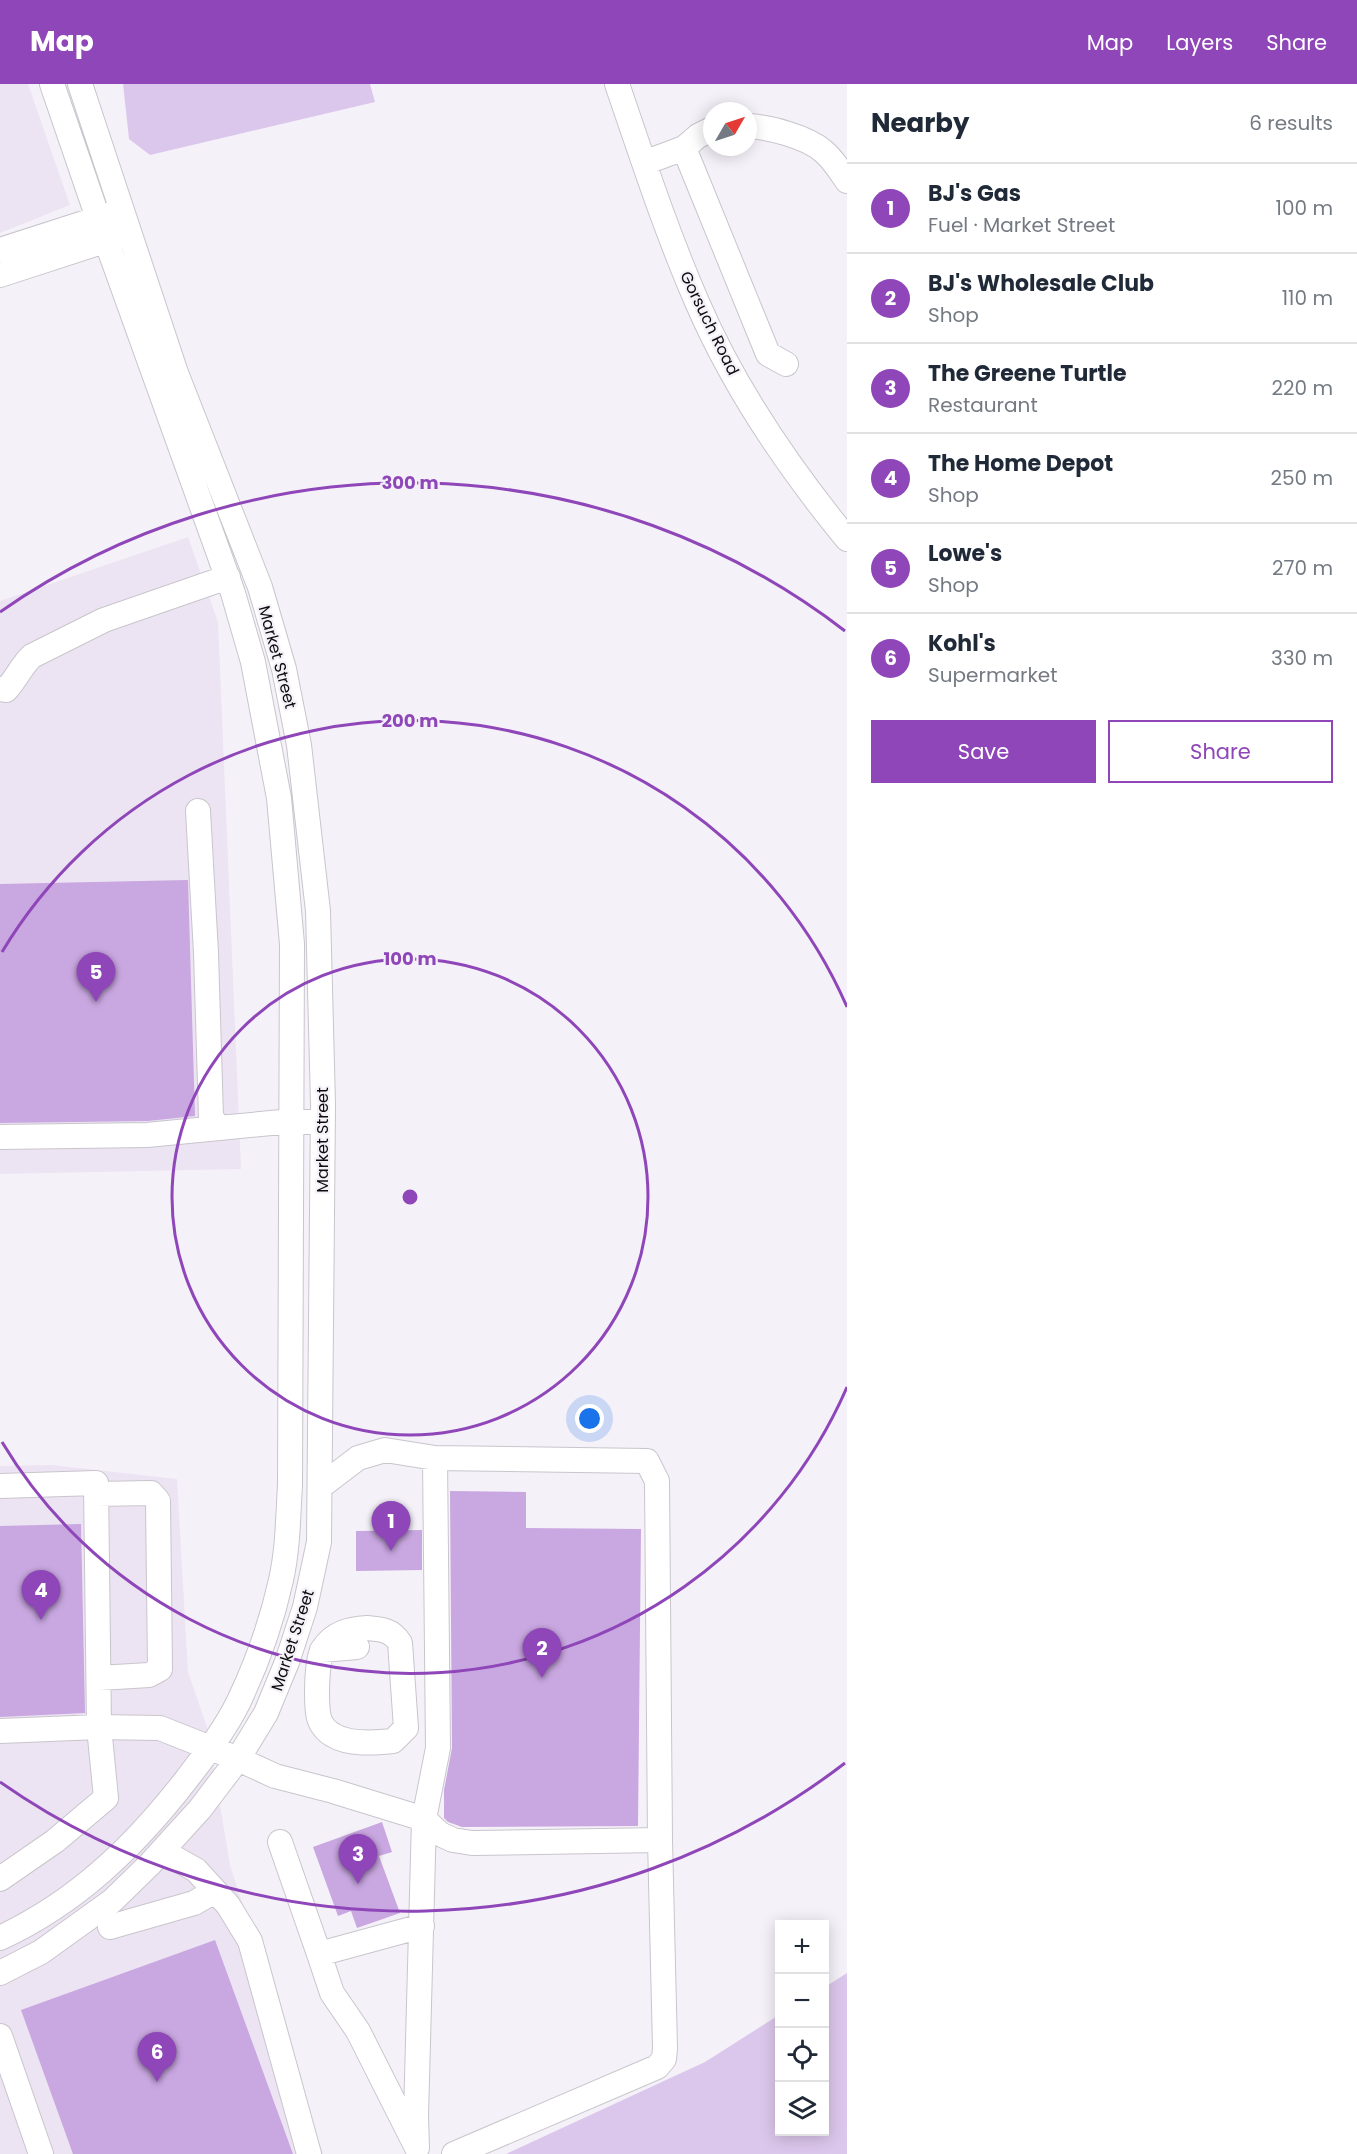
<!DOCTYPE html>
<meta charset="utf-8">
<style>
:root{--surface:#fff;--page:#f2f2f3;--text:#1f2937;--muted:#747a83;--line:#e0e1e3;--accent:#8e46b8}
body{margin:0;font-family:Poppins,sans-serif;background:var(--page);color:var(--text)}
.controls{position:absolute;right:18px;bottom:18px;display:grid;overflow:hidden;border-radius:0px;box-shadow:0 3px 15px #0003}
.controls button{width:54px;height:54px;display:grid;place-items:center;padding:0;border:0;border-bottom:2px solid var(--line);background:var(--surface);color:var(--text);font:30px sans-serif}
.compass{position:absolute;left:703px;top:18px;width:54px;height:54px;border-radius:50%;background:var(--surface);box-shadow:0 3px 15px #0003;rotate:51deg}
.you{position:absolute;left:590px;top:1335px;width:21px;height:21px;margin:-15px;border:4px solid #fff;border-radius:50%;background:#1a73e8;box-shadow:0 0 0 9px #1a73e833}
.badge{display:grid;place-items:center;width:39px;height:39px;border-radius:50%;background:var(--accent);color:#fff;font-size:20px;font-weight:700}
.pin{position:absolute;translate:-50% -50px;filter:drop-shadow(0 2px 3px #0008)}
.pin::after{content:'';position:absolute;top:32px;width:21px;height:18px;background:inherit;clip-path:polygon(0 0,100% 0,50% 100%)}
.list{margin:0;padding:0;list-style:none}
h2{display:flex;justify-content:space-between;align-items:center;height:78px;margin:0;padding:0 24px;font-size:26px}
h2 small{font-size:20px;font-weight:400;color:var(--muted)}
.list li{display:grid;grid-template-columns:39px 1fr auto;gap:18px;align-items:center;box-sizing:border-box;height:90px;padding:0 24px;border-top:2px solid var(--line)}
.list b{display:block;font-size:22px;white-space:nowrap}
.list p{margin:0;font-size:20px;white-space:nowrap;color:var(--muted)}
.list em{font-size:20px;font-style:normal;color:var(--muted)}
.actions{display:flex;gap:12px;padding:18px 24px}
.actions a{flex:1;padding:14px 0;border:2px solid var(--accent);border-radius:0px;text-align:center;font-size:21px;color:var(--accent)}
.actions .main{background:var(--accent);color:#fff}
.icon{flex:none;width:33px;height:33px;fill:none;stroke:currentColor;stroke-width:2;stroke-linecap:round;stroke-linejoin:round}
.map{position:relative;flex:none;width:847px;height:2070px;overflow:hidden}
header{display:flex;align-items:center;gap:36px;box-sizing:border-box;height:84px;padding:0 30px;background:var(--accent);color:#fff}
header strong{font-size:28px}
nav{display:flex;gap:33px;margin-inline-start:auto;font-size:21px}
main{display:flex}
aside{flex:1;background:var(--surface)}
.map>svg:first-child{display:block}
.built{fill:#ece4f2}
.green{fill:#dcc7ec}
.building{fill:#c9a7e1}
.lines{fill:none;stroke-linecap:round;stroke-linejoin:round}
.minor-casing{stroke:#c9c5cc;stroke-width:26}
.minor{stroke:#fff;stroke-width:24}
.ring{fill:none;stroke:#8e46b8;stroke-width:3}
.labels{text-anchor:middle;stroke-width:4.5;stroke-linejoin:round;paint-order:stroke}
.street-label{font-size:16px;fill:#0d0b0e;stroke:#f5f1f9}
.centre{fill:#8e46b8;stroke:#f5f1f9;stroke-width:3}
.ring-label{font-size:18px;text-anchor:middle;font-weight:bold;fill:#8e46b8;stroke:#f5f1f9;stroke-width:4.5;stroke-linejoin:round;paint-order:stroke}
</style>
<header>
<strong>Map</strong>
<nav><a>Map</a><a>Layers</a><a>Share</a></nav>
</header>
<main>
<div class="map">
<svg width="847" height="2070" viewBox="0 0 847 2070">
<rect width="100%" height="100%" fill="#f5f1f9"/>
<path class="built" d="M 0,0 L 28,0 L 70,121 L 0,149 Z
M 188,453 L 218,538 L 241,1085 L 0,1090 L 0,517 Z
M 52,1381 L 177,1395 L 188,1588 L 207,1643 L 230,1781 L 323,2070 L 0,2070 L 0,1382 Z"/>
<path class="green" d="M 123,0 L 370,0 L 375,18 L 150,71 L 129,55 Z
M 847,1889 L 847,2070 L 506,2070 L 705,1978 L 779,1931 L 780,2048 L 824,2048 L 825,1903 Z"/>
<path class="building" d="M 188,796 L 195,1032 L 148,1037 L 0,1039 L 0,800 Z
M 450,1407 L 526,1408 L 526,1444 L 641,1445 L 638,1742 L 462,1743 L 448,1738 L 444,1734 L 444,1706 L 452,1664 Z
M 81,1440 L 85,1629 L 0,1633 L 0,1442 Z
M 422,1446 L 422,1486 L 356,1487 L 356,1447 Z
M 382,1738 L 392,1768 L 379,1772 L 400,1829 L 357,1844 L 351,1827 L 338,1832 L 313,1763 Z
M 215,1856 L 293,2070 L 73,2070 L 21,1926 Z"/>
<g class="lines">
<g class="minor-casing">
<path id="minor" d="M 617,0 C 642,73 666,147 697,218 C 734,304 788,383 847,455
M 748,42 C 769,43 807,53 823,67 C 833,75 840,87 847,97
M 684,64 L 768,270 L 786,280
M 644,79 L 684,64 L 698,52 L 712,45
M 0,166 L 112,130
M 0,191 L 120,152
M 0,605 L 6,606 C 16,595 22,581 32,572 L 104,536 L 228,493
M 198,727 L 206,869 L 211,1033 L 219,1044 L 292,1037 L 309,1038
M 0,1053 L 147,1051 L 219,1044
M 435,1374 L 647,1377 L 657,1397 L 660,1756 L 665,1964 L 664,1975 L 657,1983 L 454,2070
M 0,1402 L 96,1399 L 99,1643 L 106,1714 L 55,1757 L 0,1795
M 320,1403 L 358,1374 L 385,1366 L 435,1374 L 438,1664 L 424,1735 L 416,2032 L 417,2064 L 358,1947 L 332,1909 L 319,1870 L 422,1842
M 96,1410 L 151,1409 L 158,1417 L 160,1585 L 149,1591 L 99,1594
M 367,1544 C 381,1545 392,1546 400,1559 L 406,1644 L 393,1657 C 375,1659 349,1661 333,1651 C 327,1648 321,1641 319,1634 C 316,1622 316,1575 323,1565 C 333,1549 349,1545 367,1544 Z
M 322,1566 L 357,1563
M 0,1647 L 99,1643 L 160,1644 L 238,1675 L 275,1692 L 333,1707 L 424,1735 L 440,1750 L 453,1756 L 472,1759 L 660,1756
M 280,1758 L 319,1870
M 162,1767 L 196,1786 L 228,1821 L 250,1857 L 309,2070
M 110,1843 L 194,1819 L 215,1807
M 0,1854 C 77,1818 134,1763 186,1696 C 205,1671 225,1646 239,1617 C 257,1579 272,1537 281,1496 C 288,1465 288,1433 290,1401 L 292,860 L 279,714 L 253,578 L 233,509 L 98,134 L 52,0
M 0,1889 L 41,1868 L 112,1817 L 150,1780 L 200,1725 L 238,1675 L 266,1629 L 287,1578 L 305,1523 L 319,1458 L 323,1020 L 318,827 L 299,661 L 284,585 L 260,503 L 176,289 L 80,0
M 0,1952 L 41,2070"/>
</g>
<use href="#minor" class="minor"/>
</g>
<g class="ring">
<circle cx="410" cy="1113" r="238"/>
<path d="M847 1303A476 476 0 0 1 2 1358M2 868A476 476 0 0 1 847 923"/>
<path d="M845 1679A714 714 0 0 1 0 1698M0 528A714 714 0 0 1 845 547"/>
</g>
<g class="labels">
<g class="street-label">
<text transform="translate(710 239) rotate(64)" y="6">Gorsuch Road</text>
<text transform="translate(278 573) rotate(75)" y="6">Market Street</text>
<text transform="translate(322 1056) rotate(-90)" y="6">Market Street</text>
<text transform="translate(292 1556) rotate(-72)" y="6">Market Street</text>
</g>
</g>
<circle cx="410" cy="1113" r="9" class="centre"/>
<g class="ring-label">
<text x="410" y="405">300 m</text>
<text x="410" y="643">200 m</text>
<text x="410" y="881">100 m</text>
</g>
</svg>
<div class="controls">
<button>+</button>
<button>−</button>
<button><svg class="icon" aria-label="locate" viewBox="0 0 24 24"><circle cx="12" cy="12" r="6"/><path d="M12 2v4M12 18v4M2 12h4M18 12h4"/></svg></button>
<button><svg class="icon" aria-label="layers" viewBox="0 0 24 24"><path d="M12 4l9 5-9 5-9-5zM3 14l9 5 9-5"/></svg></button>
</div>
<svg class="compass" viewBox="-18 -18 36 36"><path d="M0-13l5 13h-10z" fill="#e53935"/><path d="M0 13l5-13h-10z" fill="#747a83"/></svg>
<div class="you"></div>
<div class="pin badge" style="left:391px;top:1467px">1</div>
<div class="pin badge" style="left:542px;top:1594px">2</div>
<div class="pin badge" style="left:358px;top:1800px">3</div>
<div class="pin badge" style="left:41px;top:1536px">4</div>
<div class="pin badge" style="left:96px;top:918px">5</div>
<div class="pin badge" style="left:157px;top:1998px">6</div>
</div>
<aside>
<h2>Nearby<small>6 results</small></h2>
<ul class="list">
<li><span class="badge">1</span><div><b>BJ's Gas</b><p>Fuel · Market Street</p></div><em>100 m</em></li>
<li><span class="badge">2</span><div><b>BJ's Wholesale Club</b><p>Shop</p></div><em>110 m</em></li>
<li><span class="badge">3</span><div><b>The Greene Turtle</b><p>Restaurant</p></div><em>220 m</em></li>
<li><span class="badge">4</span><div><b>The Home Depot</b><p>Shop</p></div><em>250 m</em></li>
<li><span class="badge">5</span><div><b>Lowe's</b><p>Shop</p></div><em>270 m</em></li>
<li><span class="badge">6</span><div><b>Kohl's</b><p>Supermarket</p></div><em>330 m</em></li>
</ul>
<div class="actions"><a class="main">Save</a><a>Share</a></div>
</aside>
</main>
